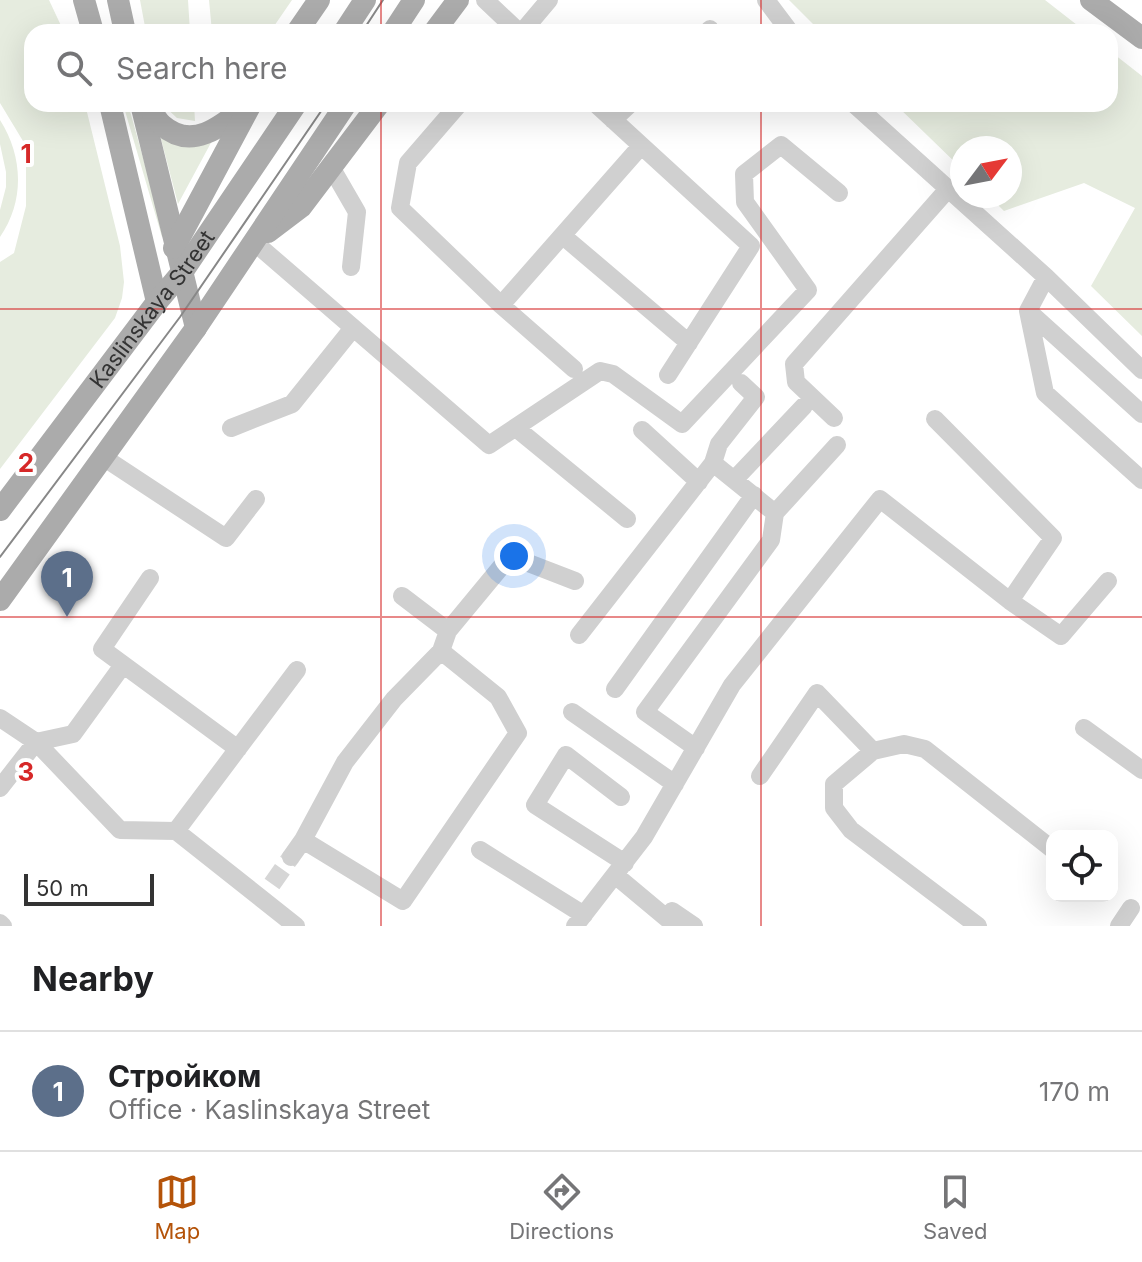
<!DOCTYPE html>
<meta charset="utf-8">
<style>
:root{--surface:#fff;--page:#f6f6f6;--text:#202124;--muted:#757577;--line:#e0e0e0;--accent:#b45309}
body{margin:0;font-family:Inter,sans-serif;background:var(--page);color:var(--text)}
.controls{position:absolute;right:24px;bottom:24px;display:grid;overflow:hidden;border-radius:16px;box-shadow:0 8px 32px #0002}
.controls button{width:72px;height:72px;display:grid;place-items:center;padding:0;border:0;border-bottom:2px solid var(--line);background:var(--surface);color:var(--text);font:40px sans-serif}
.compass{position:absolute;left:950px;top:136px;width:72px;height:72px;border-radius:50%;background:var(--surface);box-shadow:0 8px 32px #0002;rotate:58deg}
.scale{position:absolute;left:24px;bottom:20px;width:130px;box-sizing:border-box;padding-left:8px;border:4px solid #333;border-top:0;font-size:22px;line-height:28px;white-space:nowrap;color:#333;-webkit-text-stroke:6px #fff;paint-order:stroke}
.you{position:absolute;left:514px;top:556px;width:28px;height:28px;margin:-20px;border:6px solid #fff;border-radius:50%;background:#1a73e8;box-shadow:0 0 0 12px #1a73e833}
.badge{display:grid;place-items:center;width:52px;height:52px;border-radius:50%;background:var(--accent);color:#fff;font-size:26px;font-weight:700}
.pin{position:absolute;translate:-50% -66px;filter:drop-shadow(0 2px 4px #0008)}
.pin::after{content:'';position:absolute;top:42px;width:28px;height:24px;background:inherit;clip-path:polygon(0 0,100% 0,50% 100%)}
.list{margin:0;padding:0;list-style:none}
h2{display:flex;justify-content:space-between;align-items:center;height:104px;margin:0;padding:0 32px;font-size:34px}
h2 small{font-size:26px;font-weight:400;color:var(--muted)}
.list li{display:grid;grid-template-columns:52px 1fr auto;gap:24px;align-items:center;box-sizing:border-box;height:120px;padding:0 32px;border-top:2px solid var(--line)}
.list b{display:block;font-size:30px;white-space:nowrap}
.list p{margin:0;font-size:26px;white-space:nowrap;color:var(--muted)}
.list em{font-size:26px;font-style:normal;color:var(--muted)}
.icon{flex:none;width:44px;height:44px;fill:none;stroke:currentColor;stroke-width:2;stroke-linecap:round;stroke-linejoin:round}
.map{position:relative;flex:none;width:1142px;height:926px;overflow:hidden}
.search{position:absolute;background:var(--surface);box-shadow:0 8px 32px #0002;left:24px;right:24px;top:24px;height:88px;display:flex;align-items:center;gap:20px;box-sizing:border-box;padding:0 28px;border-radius:24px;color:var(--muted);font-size:30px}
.sheet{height:224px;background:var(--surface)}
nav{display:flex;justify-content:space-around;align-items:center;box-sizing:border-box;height:112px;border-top:2px solid var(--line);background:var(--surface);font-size:22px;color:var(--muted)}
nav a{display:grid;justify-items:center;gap:4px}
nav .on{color:var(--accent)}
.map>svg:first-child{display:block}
.green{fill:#e6ecdf}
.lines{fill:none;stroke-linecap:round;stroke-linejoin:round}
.minor-tunnel{stroke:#d6d6d6;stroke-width:18;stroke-dasharray:18 9;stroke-linecap:butt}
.minor{stroke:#d0d0d0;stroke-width:18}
.major{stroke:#ababab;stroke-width:22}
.tram{stroke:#888;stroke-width:2}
.grid{fill:none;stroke:#d62828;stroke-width:2;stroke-opacity:0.55}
.labels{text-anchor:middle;stroke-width:8;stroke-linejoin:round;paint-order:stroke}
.street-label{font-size:22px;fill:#333;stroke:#fff}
.grid-label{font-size:26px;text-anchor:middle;font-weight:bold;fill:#d62828;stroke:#fff;stroke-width:8;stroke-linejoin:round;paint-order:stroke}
</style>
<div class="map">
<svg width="1142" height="926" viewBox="0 0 1142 926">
<rect width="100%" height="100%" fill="#fff"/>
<path class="green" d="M 0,0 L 49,0 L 64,32 L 32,32 L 32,104 L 85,104 L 120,246 L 124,282 L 122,298 L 115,318 L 0,469 L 0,262 L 14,253 L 26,206 L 26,146 L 0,103 Z
M 140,0 L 188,0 L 190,32 L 146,32 Z
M 209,0 L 292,0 L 270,32 L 212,32 Z
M 789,0 L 1045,0 L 1086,32 L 821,32 Z
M 1110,51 L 1142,76 L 1142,336 L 1091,286 L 1135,208 L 1084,183 L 1004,211 L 989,196 L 1010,196 L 1010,148 L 962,148 L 962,169 L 895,104 L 1110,104 Z
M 123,104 L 128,104 L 165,236 L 162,237 Z
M 162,104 L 194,104 L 195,121 L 177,118 Z
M 0,120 C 23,156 25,201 0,237 L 0,210 L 6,187 L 6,172 L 0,144 Z
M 160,135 C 183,147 189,149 213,139 L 178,204 Z"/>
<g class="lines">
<path class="minor-tunnel" d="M 272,884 L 291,857"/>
<path class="minor" d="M 485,0 L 519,32
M 766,0 L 790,32
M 522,32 L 549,0
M 707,32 L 710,29
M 459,104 L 408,163 L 400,208 L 501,305 L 641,146
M 596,104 L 751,246 L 668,375
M 854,104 L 1046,277 L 1142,370
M 613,120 L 630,104
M 331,167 L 357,212 L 351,267
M 563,236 L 689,343
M 254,242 L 489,445 L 600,371 L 613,374 L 682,424 L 808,290 L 745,202 L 744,174 L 781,145 L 839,193
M 1046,277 L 1028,311 L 1142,414
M 501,305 L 574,369
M 1028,311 L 1045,393 L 1142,480
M 834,418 L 796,382 L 794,364 L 948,189
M 231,428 L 292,404 L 353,328
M 516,428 L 627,519
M 642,430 L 699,482
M 103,457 L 226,538 L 256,499
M 713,463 L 775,513 L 837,445
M 734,480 L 804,406
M 150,578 L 102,649 L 238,749
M 402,596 L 448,631
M 1010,601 L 1061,636 L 1108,581
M 579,635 L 713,463 L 719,444 L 756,397 L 741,383
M 615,689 L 754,495
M 572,712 L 675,784
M 0,718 L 36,742 L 120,830 L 176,831 L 297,670
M 1084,728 L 1142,770
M 696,748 L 645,712 L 771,540 L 775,513
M 760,776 L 817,693 L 873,751
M 0,788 L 36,742 L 73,734 L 123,665
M 621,797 L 566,755 L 535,805 L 625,863
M 176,831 L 296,926
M 303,840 L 403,901 L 518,733 L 498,697 L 441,651
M 480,850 L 584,915
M 291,857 L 303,840 L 345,762 L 394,699 L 441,651 L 448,631 L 510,556 L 575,581
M 615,875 L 676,926
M 672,911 L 694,926
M 0,923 L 3,926
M 575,926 L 644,837 L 732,685 L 880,499 L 1010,601 L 1053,538 L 935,419
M 978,926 L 851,830 L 834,808 L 834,784 L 873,751 L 904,744 L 925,749 L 1052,849
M 1119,926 L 1131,908"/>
<g class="major">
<path d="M 84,0 L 93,32"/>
<path d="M 118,0 L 125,32"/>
<path d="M 1091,0 L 1142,38"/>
<path d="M 297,32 L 319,0"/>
<path d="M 344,32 L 365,0"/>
<path d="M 393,32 L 414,0"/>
<path d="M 434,32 L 458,0"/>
<path d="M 110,104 L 157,302"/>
<path d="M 141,104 L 196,328"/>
<path d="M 148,104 C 152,111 156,120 162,125 C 191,151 221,127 245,107"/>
<path d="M 268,232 L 301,207 L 379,104"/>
<path d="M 174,248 L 251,104"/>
<path id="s1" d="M 0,510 L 157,302 L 183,271 L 296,104"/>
<path d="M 0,600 L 196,328 L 346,104"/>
</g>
<path class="tram" d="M 362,32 L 383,0
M 0,557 L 180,317 L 326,104"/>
</g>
<path class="grid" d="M 381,0 L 381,32M 761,0 L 761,32M 381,104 L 381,926M 761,104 L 761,926M 0,309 L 1142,309M 0,617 L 1142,617"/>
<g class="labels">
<g class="street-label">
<text dy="8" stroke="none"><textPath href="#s1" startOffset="252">Kaslinskaya Street</textPath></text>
</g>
</g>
<g class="grid-label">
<text x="26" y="163">1</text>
<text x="26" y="472">2</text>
<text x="26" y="781">3</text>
</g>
</svg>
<div class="controls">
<button><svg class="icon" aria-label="locate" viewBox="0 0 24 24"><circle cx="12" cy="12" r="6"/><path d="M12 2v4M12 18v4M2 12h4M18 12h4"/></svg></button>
</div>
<svg class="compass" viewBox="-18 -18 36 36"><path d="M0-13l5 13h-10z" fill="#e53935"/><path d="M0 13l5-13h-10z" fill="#757577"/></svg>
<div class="scale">50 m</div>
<div class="you"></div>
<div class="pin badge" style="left:67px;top:617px;background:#5c6f8a">1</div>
<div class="search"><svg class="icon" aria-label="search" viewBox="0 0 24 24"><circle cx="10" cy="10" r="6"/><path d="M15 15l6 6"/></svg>Search here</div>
</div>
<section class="sheet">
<h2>Nearby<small></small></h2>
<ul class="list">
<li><span class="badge" style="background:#5c6f8a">1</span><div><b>Стройком</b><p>Office · Kaslinskaya Street</p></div><em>170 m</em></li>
</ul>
</section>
<nav>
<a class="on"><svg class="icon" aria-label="map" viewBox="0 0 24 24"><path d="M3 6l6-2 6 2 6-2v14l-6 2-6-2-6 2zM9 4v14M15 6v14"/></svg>Map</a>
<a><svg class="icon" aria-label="directions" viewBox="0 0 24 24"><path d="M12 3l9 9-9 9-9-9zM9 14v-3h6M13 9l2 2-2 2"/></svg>Directions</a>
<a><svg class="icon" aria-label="saved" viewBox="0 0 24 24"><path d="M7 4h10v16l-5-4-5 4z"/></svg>Saved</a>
</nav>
